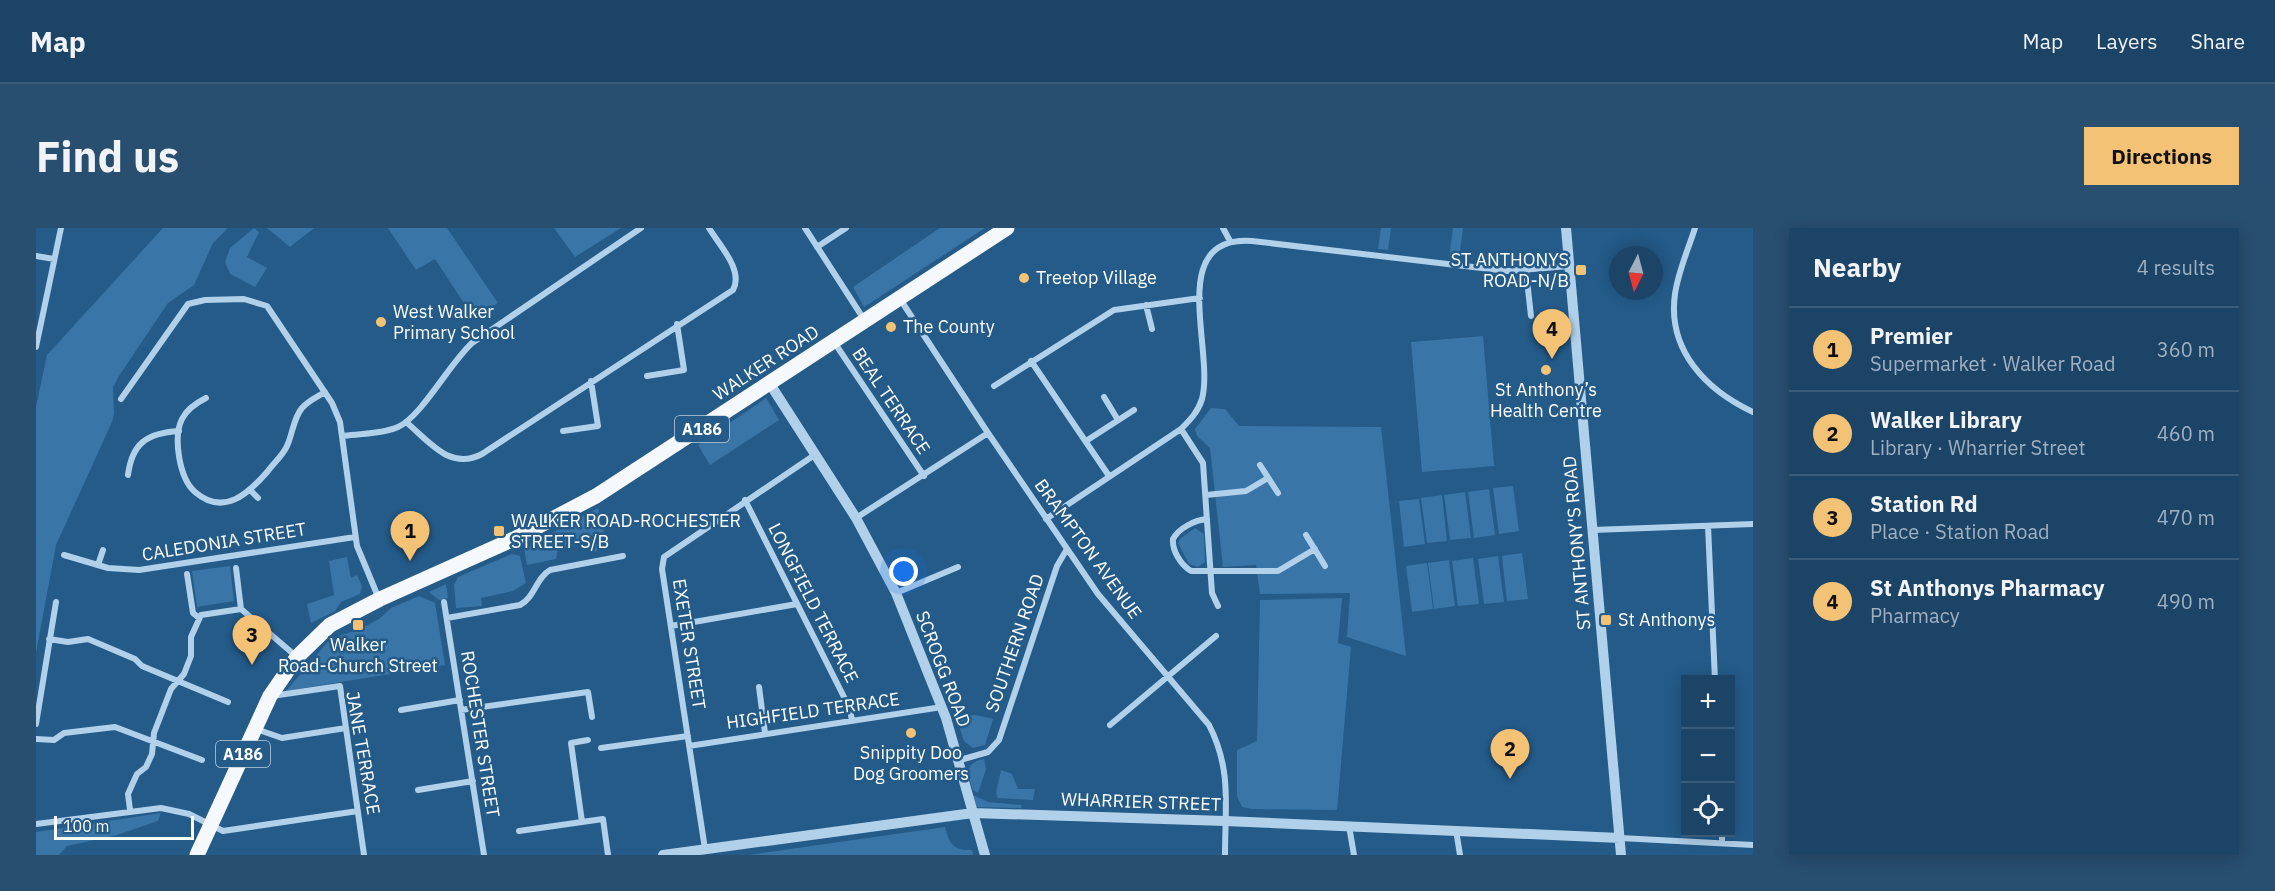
<!DOCTYPE html>
<meta charset="utf-8">
<style>
:root{--surface:#1b4467;--page:#284e70;--text:#f1f3f6;--muted:#a0b0c0;--line:#395c7b;--accent:#f4c275}
body{margin:0;font-family:"IBM Plex Sans",sans-serif;background:var(--page);color:var(--text)}
.controls{position:absolute;right:18px;bottom:18px;display:grid;overflow:hidden;border-radius:0px;box-shadow:0 3px 15px #0003}
.controls button{width:54px;height:54px;display:grid;place-items:center;padding:0;border:0;border-bottom:2px solid var(--line);background:var(--surface);color:var(--text);font:30px sans-serif}
.compass{position:absolute;left:1573px;top:18px;width:54px;height:54px;border-radius:50%;background:var(--surface);box-shadow:0 3px 15px #0003;rotate:186deg}
.scale{position:absolute;left:18px;bottom:15px;width:140px;box-sizing:border-box;padding-left:6px;border:3px solid #fff;border-top:0;font-size:16px;line-height:21px;white-space:nowrap;color:#fff;-webkit-text-stroke:4px #245b89;paint-order:stroke}
.you{position:absolute;left:868px;top:344px;width:21px;height:21px;margin:-15px;border:4px solid #fff;border-radius:50%;background:#1a73e8;box-shadow:0 0 0 9px #1a73e833}
.badge{display:grid;place-items:center;width:39px;height:39px;border-radius:50%;background:var(--accent);color:#111;font-size:20px;font-weight:700}
.pin{position:absolute;translate:-50% -50px;filter:drop-shadow(0 2px 3px #0008)}
.pin::after{content:'';position:absolute;top:32px;width:21px;height:18px;background:inherit;clip-path:polygon(0 0,100% 0,50% 100%)}
.list{margin:0;padding:0;list-style:none}
h2{display:flex;justify-content:space-between;align-items:center;height:78px;margin:0;padding:0 24px;font-size:26px}
h2 small{font-size:20px;font-weight:400;color:var(--muted)}
.list li{display:grid;grid-template-columns:39px 1fr auto;gap:18px;align-items:center;box-sizing:border-box;height:84px;padding:0 24px;border-top:2px solid var(--line)}
.list b{display:block;font-size:22px;white-space:nowrap}
.list p{margin:0;font-size:20px;white-space:nowrap;color:var(--muted)}
.list em{font-size:20px;font-style:normal;color:var(--muted)}
.icon{flex:none;width:33px;height:33px;fill:none;stroke:currentColor;stroke-width:2;stroke-linecap:round;stroke-linejoin:round}
.map{position:relative;flex:none;width:1717px;height:627px;overflow:hidden;border-radius:0px}
header{display:flex;align-items:center;gap:36px;box-sizing:border-box;height:84px;padding:0 30px;background:var(--surface);border-bottom:2px solid var(--line)}
header strong{font-size:28px}
nav{display:flex;gap:33px;margin-inline-start:auto;font-size:21px}
.intro{display:flex;align-items:center;justify-content:space-between;box-sizing:border-box;height:144px;padding:0 36px}
h1{margin:0;font-size:42px}
.button{padding:15px 27px;border-radius:0px;background:var(--accent);color:#111;font-size:21px;font-weight:700}
main{display:flex;gap:36px;padding:0 36px}
aside{flex:1;background:var(--surface);border-radius:0px;box-shadow:0 3px 15px #0003}
.map>svg:first-child{display:block}
.green{fill:#3975a6}
.lines{fill:none;stroke-linecap:round;stroke-linejoin:round}
.minor{stroke:#b1d0ea;stroke-width:6}
.tertiary{stroke:#b1d0ea;stroke-width:10}
.primary{stroke:#f5f9fe;stroke-width:15}
.poi-dot{fill:#f4c275;stroke:#245b89;stroke-width:2}
.labels{text-anchor:middle;stroke-width:5;stroke-linejoin:round;paint-order:stroke}
.shield{fill:#245b89;stroke:#bdcedc;stroke-width:1.5}
.shield-label{font-size:16px;font-weight:bold;fill:#fff}
.poi-label{font-size:18px;fill:#fff;stroke:#245b89;text-anchor:start}
.street-label{font-size:18px;fill:#fff;stroke:#245b89}
</style>
<header>
<strong>Map</strong>
<nav><a>Map</a><a>Layers</a><a>Share</a></nav>
</header>
<div class="intro"><h1>Find us</h1><a class="button">Directions</a></div>
<main>
<div class="map">
<svg width="1717" height="627" viewBox="0 0 1717 627">
<rect width="100%" height="100%" fill="#245b89"/>
<path class="green" d="M 127,0 L 192,0 L 177,15 L 158,57 L 132,75 L 83,148 L 77,159 L 78,186 L 76,194 L 20,317 L 0,425 L 0,179 L 11,127 Z
M 218,0 L 223,4 L 211,29 L 231,40 L 219,59 L 194,46 L 189,34 L 194,20 Z
M 231,0 L 278,0 L 254,19 Z
M 352,0 L 411,0 L 462,75 L 437,89 L 399,31 L 380,42 Z
M 518,0 L 585,0 L 539,29 Z
M 904,0 L 949,0 L 828,79 L 817,59 Z
M 1345,0 L 1355,0 L 1352,22 L 1342,21 Z
M 1417,0 L 1427,0 L 1423,31 L 1413,30 Z
M 1447,108 L 1458,238 L 1386,244 L 1375,114 Z
M 730,170 L 743,192 L 674,237 L 662,217 Z
M 1175,180 L 1189,181 L 1203,198 L 1345,199 L 1370,428 L 1311,409 L 1314,365 L 1224,366 L 1220,337 L 1187,339 L 1174,220 L 1161,208 L 1159,201 Z
M 1477,258 L 1483,303 L 1463,306 L 1457,260 Z
M 1453,261 L 1459,307 L 1438,310 L 1432,264 Z
M 1429,264 L 1435,310 L 1414,312 L 1408,267 Z
M 1406,267 L 1411,313 L 1391,315 L 1385,270 Z
M 1383,271 L 1389,316 L 1368,319 L 1363,273 Z
M 562,280 L 570,312 L 561,323 L 557,324 L 555,314 L 522,321 L 520,331 L 491,337 L 488,320 Z
M 1159,300 L 1168,306 L 1169,334 L 1162,339 L 1153,336 L 1142,315 L 1145,310 Z
M 1486,325 L 1492,371 L 1471,373 L 1466,328 Z
M 476,326 L 484,328 L 490,355 L 477,363 L 445,370 L 446,378 L 420,380 L 418,357 L 422,349 Z
M 1462,328 L 1468,374 L 1448,376 L 1442,331 Z
M 311,329 L 315,350 L 321,347 L 326,358 L 324,366 L 305,374 L 299,383 L 275,395 L 271,376 L 298,367 L 293,333 Z
M 1437,330 L 1443,376 L 1422,378 L 1416,333 Z
M 1413,332 L 1419,378 L 1398,381 L 1392,335 Z
M 1391,335 L 1397,381 L 1376,384 L 1370,338 Z
M 194,338 L 198,373 L 161,379 L 156,343 Z
M 410,356 L 412,370 L 403,372 L 393,364 Z
M 383,368 L 399,375 L 409,437 L 250,463 L 295,410 L 322,402 L 343,391 L 355,380 Z
M 1306,370 L 1302,415 L 1315,419 L 1301,582 L 1216,581 L 1206,579 L 1201,568 L 1201,522 L 1221,513 L 1224,372 Z
M 940,487 L 957,491 L 949,517 L 937,520 L 928,513 L 920,489 Z
M 948,531 L 950,541 L 942,565 L 937,562 C 931,546 928,535 948,531 Z
M 965,542 L 976,546 L 982,561 L 999,561 L 997,572 L 962,570 L 960,565 Z
M 937,567 L 952,574 L 986,577 L 985,580 L 940,579 Z
M 125,585 L 122,593 L 81,607 L 31,618 L 23,627 L 0,627 L 0,604 Z
M 909,599 C 913,616 918,623 936,622 L 937,627 L 712,627 Z"/>
<g class="lines">
<path class="minor" d="M 769,0 L 829,93
M 1187,0 L 1194,13
M 1659,0 C 1652,22 1642,44 1639,66 C 1631,122 1670,162 1717,184
M 781,19 L 810,0
M 0,28 L 18,31
M 1490,43 L 1495,88
M 864,71 L 952,205 L 1062,366 L 1173,497 C 1196,542 1189,578 1189,627
M 1110,77 L 1116,101
M 798,114 L 888,248
M 0,119 L 25,0
M 995,133 L 1073,248
M 611,148 L 648,142 L 641,96
M 958,158 L 1078,82 L 1164,70
M 1068,169 L 1082,192
M 170,170 C 160,175 151,181 146,191 C 137,209 143,250 159,264 C 188,289 213,265 232,243 C 238,235 247,227 251,218 C 257,205 257,191 266,180 C 272,173 281,169 289,164
M 85,171 L 152,76 L 169,72 L 208,71 L 231,78 L 296,175 L 304,194 L 321,318 L 343,371
M 370,194 C 394,214 414,243 446,226 L 697,62 C 708,42 683,17 673,0
M 1145,201 L 1167,235 L 1176,365 L 1182,378
M 527,203 L 562,198 L 555,153
M 306,208 C 323,206 346,206 362,199 C 386,188 413,136 436,115 L 605,0
M 1050,213 L 1098,182
M 1224,237 L 1242,265
M 92,247 C 96,216 110,205 143,203
M 214,262 L 222,270
M 1170,267 L 1210,263 L 1232,250
M 709,272 L 814,481 L 816,493
M 820,290 L 952,205
M 1010,291 L 1145,201 C 1154,192 1162,184 1166,171 C 1179,122 1129,7 1216,13 L 1471,43 L 1533,38
M 1171,291 C 1159,292 1143,300 1137,311 C 1136,323 1145,337 1155,343 L 1242,343 L 1279,321
M 1672,298 L 1679,452
M 1557,302 L 1717,296
M 1270,307 L 1289,338
M 28,327 L 72,340 L 103,342 L 319,309
M 62,337 L 67,322
M 200,340 L 205,381
M 151,346 L 157,385 L 163,390
M 860,365 L 922,339
M 408,374 L 448,627
M 205,381 L 261,429
M 411,390 L 484,377 C 499,369 500,350 514,342 L 587,328
M 635,398 L 761,376
M 13,411 L 32,414 L 52,411 L 99,431 L 106,438 L 192,474
M 723,459 L 729,505
M 236,468 L 304,458 L 328,627
M 365,482 L 424,472
M 425,482 L 552,464 L 556,489
M 0,496 L 20,374
M 1074,497 L 1180,408
M 220,501 L 246,510 L 310,500
M 0,511 L 18,512 L 28,505 L 79,499 L 166,532
M 653,518 L 906,479
M 565,520 L 652,508
M 924,532 L 952,524 L 963,512 L 1021,338 L 1031,321
M 382,562 L 437,553
M 94,582 L 92,566 L 101,546 L 110,539 L 116,526 L 118,505 L 135,461 L 148,446 L 155,428 L 155,409 L 165,387 L 205,381
M 546,594 L 535,515 L 552,512
M 0,596 L 125,580 L 153,586 L 187,603 L 322,583
M 1313,598 L 1318,627
M 1420,602 L 1424,627
M 483,603 L 567,591 L 572,627
M 1686,604 L 1686,615
M 1584,610 L 1717,617
M 669,621 L 626,341 L 628,329 L 780,226"/>
<path class="tertiary" d="M 1530,0 L 1585,627
M 734,156 L 820,290 L 860,365 L 910,490 L 949,627
M 627,627 L 937,585 L 1189,593 L 1584,610"/>
<path class="primary" d="M 161,627 L 234,468 L 261,429 L 294,397 L 344,371 L 480,310 L 560,268 L 971,0"/>
</g>
<g class="poi-dot">
<rect x="1539" y="36" width="12" height="12" rx="3"/>
<circle cx="988" cy="50" r="6"/>
<circle cx="345" cy="94" r="6"/>
<circle cx="855" cy="99" r="6"/>
<circle cx="1510" cy="142" r="6"/>
<rect x="457" y="297" width="12" height="12" rx="3"/>
<rect x="1564" y="386" width="12" height="12" rx="3"/>
<rect x="316" y="391" width="12" height="12" rx="3"/>
<circle cx="875" cy="505" r="6"/>
</g>
<g class="labels">
<g class="shield">
<rect x="639" y="188" width="54" height="26" rx="4.5"/>
<rect x="180" y="513" width="54" height="26" rx="4.5"/>
</g>
<g class="shield-label">
<text x="666" y="207">A186</text>
<text x="207" y="532">A186</text>
</g>
<g class="poi-label">
<text x="1533" y="38" text-anchor="end">ST ANTHONYS<tspan x="1533" dy="21">ROAD-N/B</tspan></text>
<text x="1000" y="56">Treetop Village</text>
<text x="357" y="90">West Walker<tspan x="357" dy="21">Primary School</tspan></text>
<text x="867" y="105">The County</text>
<text x="1510" y="168" text-anchor="middle">St Anthony’s<tspan x="1510" dy="21">Health Centre</tspan></text>
<text x="475" y="299">WALKER ROAD-ROCHESTER<tspan x="475" dy="21">STREET-S/B</tspan></text>
<text x="1582" y="398">St Anthonys</text>
<text x="322" y="423" text-anchor="middle">Walker<tspan x="322" dy="21">Road-Church Street</tspan></text>
<text x="875" y="531" text-anchor="middle">Snippity Doo<tspan x="875" dy="21">Dog Groomers</tspan></text>
</g>
<g class="street-label">
<text transform="translate(730 135) rotate(-33)" y="6">WALKER ROAD</text>
<text transform="translate(855 173) rotate(56)" y="6">BEAL TERRACE</text>
<text transform="translate(188 314) rotate(-9)" y="6">CALEDONIA STREET</text>
<text transform="translate(1541 315) rotate(-95)" y="6">ST ANTHONY'S ROAD</text>
<text transform="translate(1052 321) rotate(54)" y="6">BRAMPTON AVENUE</text>
<text transform="translate(777 375) rotate(63)" y="6">LONGFIELD TERRACE</text>
<text transform="translate(979 415) rotate(-71)" y="6">SOUTHERN ROAD</text>
<text transform="translate(653 416) rotate(81)" y="6">EXETER STREET</text>
<text transform="translate(907 441) rotate(69)" y="6">SCROGG ROAD</text>
<text transform="translate(777 483) rotate(-8)" y="6">HIGHFIELD TERRACE</text>
<text transform="translate(444 506) rotate(81)" y="6">ROCHESTER STREET</text>
<text transform="translate(327 525) rotate(80)" y="6">JANE TERRACE</text>
<text transform="translate(1105 574) rotate(2)" y="6">WHARRIER STREET</text>
</g>
</g>
</svg>
<div class="controls">
<button>+</button>
<button>−</button>
<button><svg class="icon" aria-label="locate" viewBox="0 0 24 24"><circle cx="12" cy="12" r="6"/><path d="M12 2v4M12 18v4M2 12h4M18 12h4"/></svg></button>
</div>
<svg class="compass" viewBox="-18 -18 36 36"><path d="M0-13l5 13h-10z" fill="#e53935"/><path d="M0 13l5-13h-10z" fill="#a0b0c0"/></svg>
<div class="scale">100 m</div>
<div class="you"></div>
<div class="pin badge" style="left:374px;top:333px">1</div>
<div class="pin badge" style="left:1474px;top:551px">2</div>
<div class="pin badge" style="left:216px;top:437px">3</div>
<div class="pin badge" style="left:1516px;top:131px">4</div>
</div>
<aside>
<h2>Nearby<small>4 results</small></h2>
<ul class="list">
<li><span class="badge">1</span><div><b>Premier</b><p>Supermarket · Walker Road</p></div><em>360 m</em></li>
<li><span class="badge">2</span><div><b>Walker Library</b><p>Library · Wharrier Street</p></div><em>460 m</em></li>
<li><span class="badge">3</span><div><b>Station Rd</b><p>Place · Station Road</p></div><em>470 m</em></li>
<li><span class="badge">4</span><div><b>St Anthonys Pharmacy</b><p>Pharmacy</p></div><em>490 m</em></li>
</ul>
</aside>
</main>
